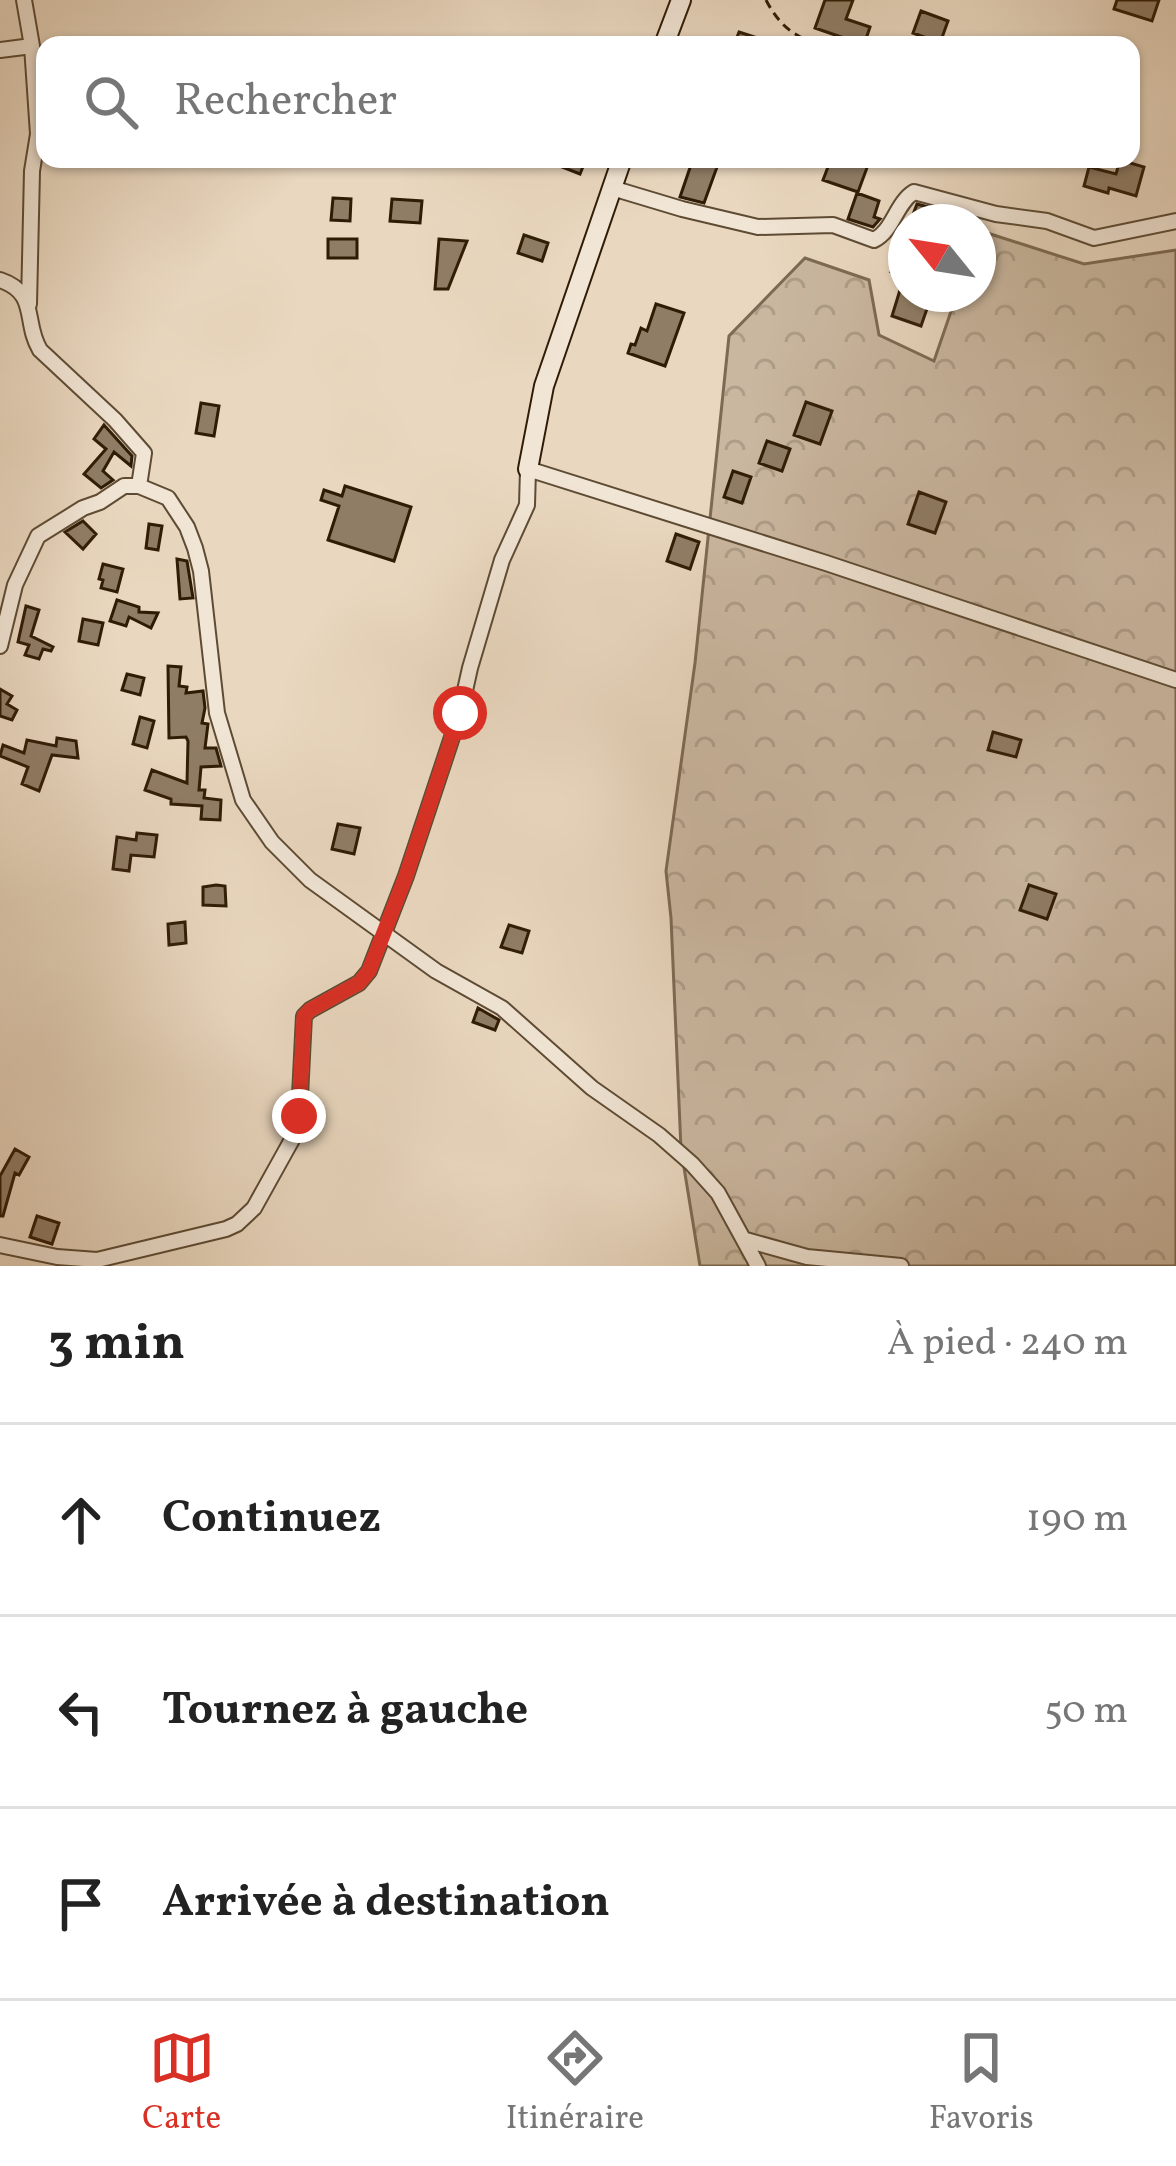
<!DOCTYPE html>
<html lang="fr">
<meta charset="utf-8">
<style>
:root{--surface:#fff;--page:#f2f2f2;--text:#222;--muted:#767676;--line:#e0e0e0;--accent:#d93025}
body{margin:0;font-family:Vollkorn,serif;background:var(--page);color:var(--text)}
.compass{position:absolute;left:888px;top:204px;width:108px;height:108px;border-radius:50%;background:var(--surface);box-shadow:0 3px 9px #0004;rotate:300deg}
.stop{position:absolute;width:36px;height:36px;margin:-27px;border:9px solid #d93025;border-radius:50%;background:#fff}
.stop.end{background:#d93025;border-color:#fff;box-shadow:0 3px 12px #0008}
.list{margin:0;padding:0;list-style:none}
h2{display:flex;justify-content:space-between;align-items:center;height:156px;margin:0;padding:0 48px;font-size:51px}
h2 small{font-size:39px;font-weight:400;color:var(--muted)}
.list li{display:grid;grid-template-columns:78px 1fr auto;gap:36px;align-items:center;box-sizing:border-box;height:192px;padding:0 48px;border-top:3px solid var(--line)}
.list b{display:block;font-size:45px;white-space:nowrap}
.list em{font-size:39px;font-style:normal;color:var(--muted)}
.icon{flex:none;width:66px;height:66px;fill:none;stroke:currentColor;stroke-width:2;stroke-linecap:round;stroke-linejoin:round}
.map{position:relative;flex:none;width:1176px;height:1266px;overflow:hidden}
.search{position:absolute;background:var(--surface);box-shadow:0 3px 9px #0004;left:36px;right:36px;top:36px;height:132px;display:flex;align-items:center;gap:30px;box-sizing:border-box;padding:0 42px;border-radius:24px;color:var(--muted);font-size:45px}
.sheet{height:732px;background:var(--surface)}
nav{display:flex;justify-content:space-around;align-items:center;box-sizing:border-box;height:168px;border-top:3px solid var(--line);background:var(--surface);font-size:33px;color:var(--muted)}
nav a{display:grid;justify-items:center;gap:6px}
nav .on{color:var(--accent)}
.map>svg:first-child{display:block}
.forest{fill:url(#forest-crowns);stroke:#7d6a53;stroke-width:3}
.building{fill:#907d66;stroke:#301c06;stroke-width:3}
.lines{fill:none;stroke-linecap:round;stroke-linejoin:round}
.street-casing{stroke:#5e4b34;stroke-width:18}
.secondary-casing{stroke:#301c06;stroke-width:22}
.path{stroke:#301c06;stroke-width:3;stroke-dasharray:9 6;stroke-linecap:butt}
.street{stroke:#f1e5d5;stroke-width:14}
.secondary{stroke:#f1e5d5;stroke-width:18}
.route{stroke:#d93025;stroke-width:15}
</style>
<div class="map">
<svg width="1176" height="1266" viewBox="0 0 1176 1266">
<defs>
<pattern id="forest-crowns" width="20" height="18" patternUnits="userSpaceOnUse" patternTransform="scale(3)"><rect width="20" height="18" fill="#cab7a0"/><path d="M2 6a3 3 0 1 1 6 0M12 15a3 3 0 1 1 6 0" fill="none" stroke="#ae9d88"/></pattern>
</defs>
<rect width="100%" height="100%" fill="#e9d7bf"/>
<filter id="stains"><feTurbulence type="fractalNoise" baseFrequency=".00167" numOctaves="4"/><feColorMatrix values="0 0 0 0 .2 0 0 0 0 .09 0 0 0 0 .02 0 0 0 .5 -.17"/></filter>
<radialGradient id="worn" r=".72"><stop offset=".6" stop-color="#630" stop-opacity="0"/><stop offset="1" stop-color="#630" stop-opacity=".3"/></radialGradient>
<path class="forest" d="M 978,230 L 1084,264 L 1176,250 L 1176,1266 L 700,1266 L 681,1149 L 671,918 L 666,871 L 695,663 L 729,336 L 805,258 L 869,280 L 879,335 L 934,361 L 957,294 L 978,294 Z"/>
<path class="building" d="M 825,0 L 853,0 L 846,19 L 870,27 L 864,45 L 847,45 L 839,42 L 841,37 L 815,28 Z
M 1117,0 L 1159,0 L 1152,21 L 1114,9 Z
M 921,11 L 948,21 L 940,43 L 913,33 Z
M 739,32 L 773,43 L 773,45 L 734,45 Z
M 542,159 L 586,159 L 580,174 Z
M 693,159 L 717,167 L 704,203 L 680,197 Z
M 831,159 L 852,159 L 868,165 L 858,192 L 823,180 Z
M 1120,160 L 1144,167 L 1136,196 L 1109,188 L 1108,193 L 1084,186 L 1089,167 L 1116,174 Z
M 857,193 L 879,201 L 874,217 L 880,219 L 873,227 L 848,219 Z
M 333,198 L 351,199 L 350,221 L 331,220 Z
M 392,199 L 422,201 L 420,223 L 390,221 Z
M 917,204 L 954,214 L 952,222 L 928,222 L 912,217 Z
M 904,233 L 906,233 L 906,278 L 891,272 Z
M 524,235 L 548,243 L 542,261 L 518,253 Z
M 328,239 L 357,239 L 357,258 L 328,258 Z
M 439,239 L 467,241 L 448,289 L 435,289 Z
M 900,290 L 930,300 L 921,326 L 892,316 Z
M 656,304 L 684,313 L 665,366 L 628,353 L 631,344 L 635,345 L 641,328 L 647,331 Z
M 806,402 L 832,411 L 820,444 L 794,435 Z
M 201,403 L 219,406 L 214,436 L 196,433 Z
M 104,425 L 132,456 L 131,466 L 114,452 L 103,471 L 113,480 L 101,488 L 84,474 L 106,449 L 94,439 Z
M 767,441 L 790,449 L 782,471 L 759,463 Z
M 733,471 L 751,477 L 742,503 L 724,497 Z
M 345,486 L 411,507 L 394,561 L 328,540 L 339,506 L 321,500 L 324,490 L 342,496 Z
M 919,492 L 946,502 L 935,533 L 908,524 Z
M 83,521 L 96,534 L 83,549 L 65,532 Z
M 149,524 L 162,526 L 158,550 L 146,548 Z
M 676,534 L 699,542 L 690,569 L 667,561 Z
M 177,559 L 187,561 L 193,598 L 180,599 Z
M 103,564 L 123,569 L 117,592 L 101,588 L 103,580 L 99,579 Z
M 117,600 L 139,607 L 139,612 L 158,613 L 151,628 L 129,617 L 126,626 L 110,621 Z
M 26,606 L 39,610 L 31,636 L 53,647 L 51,651 L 43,649 L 39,659 L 25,655 L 29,645 L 18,642 Z
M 83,619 L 103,623 L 98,645 L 79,641 Z
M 168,666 L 181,667 L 179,686 L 187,687 L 186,693 L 203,691 L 205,708 L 202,723 L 208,724 L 205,748 L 216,748 L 221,766 L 201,767 L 199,790 L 205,790 L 204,798 L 221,800 L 220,820 L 201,819 L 202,806 L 171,804 L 171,799 L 145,790 L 152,770 L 187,783 L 188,741 L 186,737 L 169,738 Z
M 127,674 L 144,678 L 140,695 L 122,690 Z
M 0,689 L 12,696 L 7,704 L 17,710 L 12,720 L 0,716 Z
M 140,717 L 154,721 L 147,748 L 133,744 Z
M 993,732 L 1021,740 L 1016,757 L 988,750 Z
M 57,738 L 76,741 L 78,758 L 52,755 L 39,791 L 22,784 L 28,767 L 0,756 L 3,745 L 24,753 L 27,740 L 56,746 Z
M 338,824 L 360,828 L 354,854 L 332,849 Z
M 137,833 L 157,835 L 154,857 L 131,855 L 129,871 L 113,869 L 117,837 L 136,840 Z
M 216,885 L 225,886 L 226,906 L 203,905 L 203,887 Z
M 1029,885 L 1056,894 L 1047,919 L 1020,910 Z
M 185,922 L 186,943 L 169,945 L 168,924 Z
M 509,925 L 529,931 L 522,953 L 501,947 Z
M 478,1008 L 499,1020 L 495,1030 L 473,1022 Z
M 15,1149 L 29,1157 L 19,1175 L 15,1173 L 3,1216 L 0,1216 L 0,1176 Z
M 37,1216 L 59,1223 L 52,1244 L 30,1237 Z"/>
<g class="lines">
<g class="street-casing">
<path id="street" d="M 24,0 L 32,46 L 38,134 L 32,171 L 29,304
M 0,50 L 32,46
M 612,188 L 682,209 L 758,227 L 833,225 L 874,240 C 893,231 896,203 914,192 L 996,214 L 1047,221 L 1094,238 L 1176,221
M 0,280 C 39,293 23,322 40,350 L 115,420 L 144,453 L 139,486 L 168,498 L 187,527 L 195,548 L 201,571 L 217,713 L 243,800 L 272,842 L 310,880 L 436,971 L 502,1008 L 592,1088 L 659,1135 L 692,1164 L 718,1193 L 758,1266
M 0,646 L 15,585 L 38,536 L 83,508 L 100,502 L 124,486 L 139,486
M 746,1240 L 807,1257 L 901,1266
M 0,1245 L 57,1257 L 97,1260 L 226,1229 L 237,1224 L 254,1208 L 294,1136 L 299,1116 L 304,1016 L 310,1010 L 359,983 L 369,971 L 406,876 L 460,713 L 470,668 L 502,560 L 527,505 L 528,469 L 826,563 L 1176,680"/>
</g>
<g class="secondary-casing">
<path id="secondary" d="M 664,45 L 681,0
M 528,469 L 544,386 L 622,159"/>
</g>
<path class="path" d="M 766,0 C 779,25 793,36 819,45"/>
<use href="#street" class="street"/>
<use href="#secondary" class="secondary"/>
</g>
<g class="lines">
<path class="route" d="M 299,1116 L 304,1016 L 310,1010 L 359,983 L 369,971 L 406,876 L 460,713"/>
</g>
<rect width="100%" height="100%" filter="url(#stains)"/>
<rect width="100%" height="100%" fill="url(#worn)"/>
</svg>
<svg class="compass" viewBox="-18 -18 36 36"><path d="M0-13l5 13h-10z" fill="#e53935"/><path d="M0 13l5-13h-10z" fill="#767676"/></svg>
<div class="stop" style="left:460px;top:713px"></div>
<div class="stop end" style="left:299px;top:1116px"></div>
<div class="search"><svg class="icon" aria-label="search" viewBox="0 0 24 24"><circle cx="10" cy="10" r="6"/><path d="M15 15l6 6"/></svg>Rechercher</div>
</div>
<section class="sheet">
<h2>3 min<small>À pied · 240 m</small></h2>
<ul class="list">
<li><svg class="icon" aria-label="ahead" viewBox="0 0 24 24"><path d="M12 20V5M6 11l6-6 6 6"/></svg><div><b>Continuez</b></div><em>190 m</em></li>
<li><svg class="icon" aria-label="left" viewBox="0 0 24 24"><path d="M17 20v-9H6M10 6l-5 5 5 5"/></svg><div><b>Tournez à gauche</b></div><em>50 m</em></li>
<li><svg class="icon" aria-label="arrive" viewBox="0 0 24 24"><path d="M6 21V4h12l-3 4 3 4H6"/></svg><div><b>Arrivée à destination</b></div></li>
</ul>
</section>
<nav>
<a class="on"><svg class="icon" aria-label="map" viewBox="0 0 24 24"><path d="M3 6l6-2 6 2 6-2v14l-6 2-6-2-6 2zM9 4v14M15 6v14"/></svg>Carte</a>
<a><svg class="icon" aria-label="directions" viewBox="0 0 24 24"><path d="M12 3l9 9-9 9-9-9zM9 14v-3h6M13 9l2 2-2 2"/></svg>Itinéraire</a>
<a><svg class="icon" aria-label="saved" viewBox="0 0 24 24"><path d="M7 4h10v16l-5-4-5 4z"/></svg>Favoris</a>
</nav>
